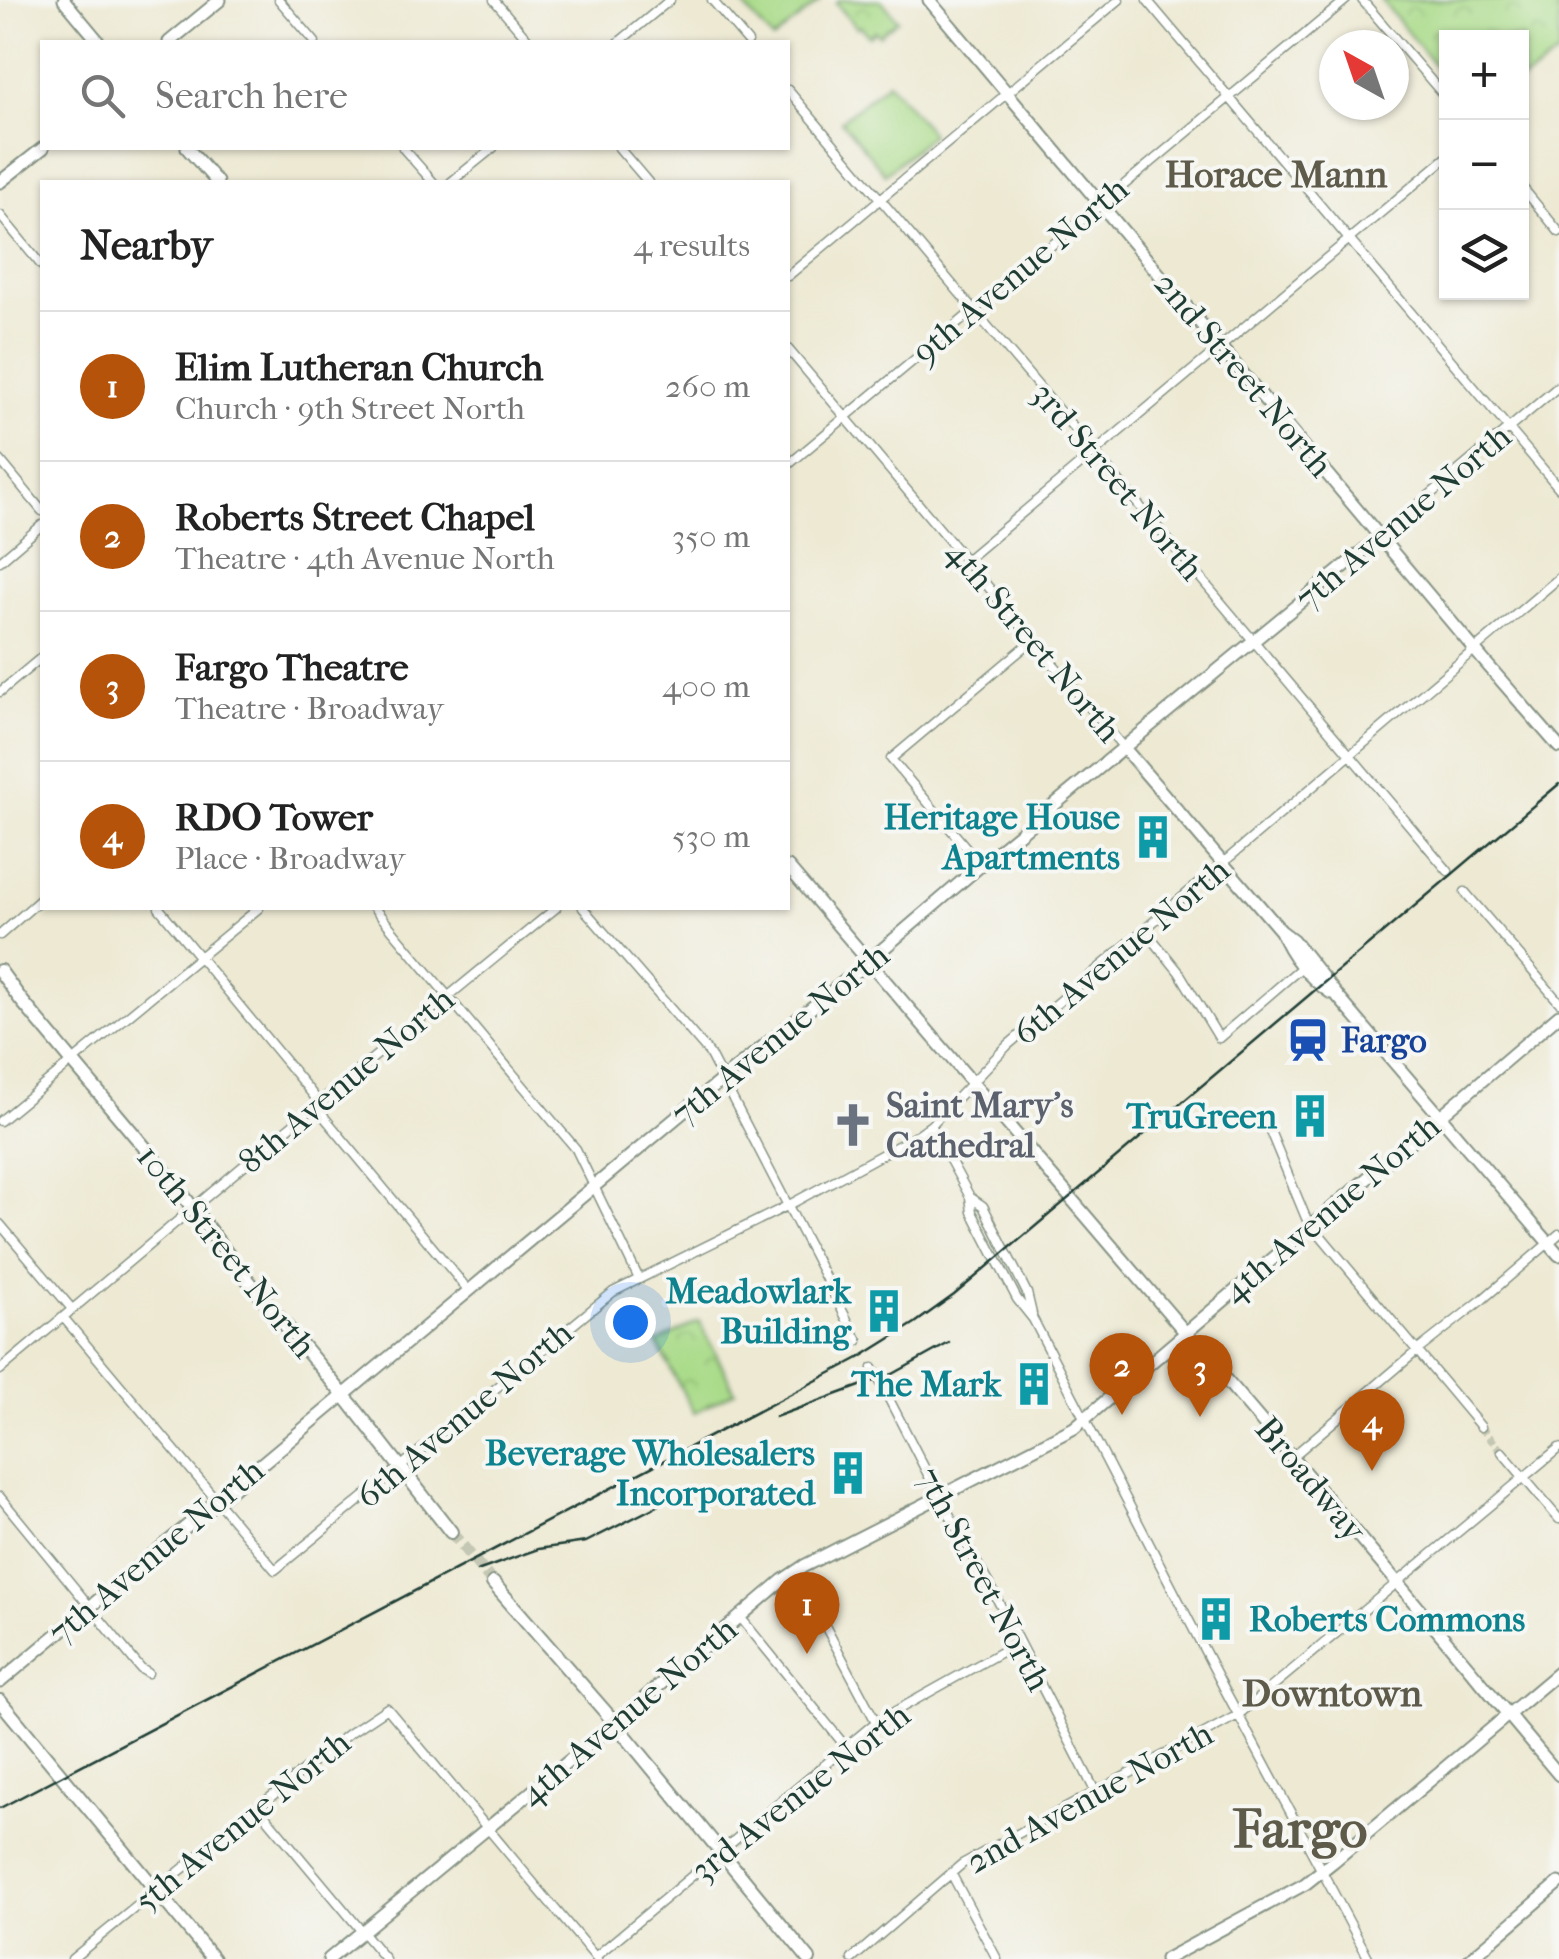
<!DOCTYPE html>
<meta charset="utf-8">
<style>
:root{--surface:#fff;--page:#f6f6f6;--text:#222;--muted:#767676;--line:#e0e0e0;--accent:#b45309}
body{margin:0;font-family:"IM FELL French Canon",serif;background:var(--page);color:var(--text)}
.controls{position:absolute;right:30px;top:30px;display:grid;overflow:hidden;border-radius:0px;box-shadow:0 2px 8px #0004}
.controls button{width:90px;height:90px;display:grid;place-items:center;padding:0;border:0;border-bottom:2px solid var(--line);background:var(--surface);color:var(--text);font:50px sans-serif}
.compass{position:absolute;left:1319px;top:30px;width:90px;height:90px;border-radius:50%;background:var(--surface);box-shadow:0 2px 8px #0004;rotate:320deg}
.you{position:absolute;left:630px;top:1322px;width:35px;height:35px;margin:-25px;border:8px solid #fff;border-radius:50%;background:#1a73e8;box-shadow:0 0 0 15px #1a73e833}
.badge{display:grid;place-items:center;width:65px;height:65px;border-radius:50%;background:var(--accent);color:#fff;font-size:32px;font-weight:700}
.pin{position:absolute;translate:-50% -82px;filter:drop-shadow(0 2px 5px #0008)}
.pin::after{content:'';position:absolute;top:52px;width:35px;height:30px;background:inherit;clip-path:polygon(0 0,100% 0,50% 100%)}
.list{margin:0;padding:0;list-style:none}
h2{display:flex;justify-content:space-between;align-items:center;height:130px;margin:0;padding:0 40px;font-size:42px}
h2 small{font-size:32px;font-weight:400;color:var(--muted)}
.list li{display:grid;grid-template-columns:65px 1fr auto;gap:30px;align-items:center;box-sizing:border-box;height:150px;padding:0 40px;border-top:2px solid var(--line)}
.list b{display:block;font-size:38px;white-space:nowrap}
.list p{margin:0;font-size:32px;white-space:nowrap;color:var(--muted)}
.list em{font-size:32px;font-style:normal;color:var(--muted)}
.icon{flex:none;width:55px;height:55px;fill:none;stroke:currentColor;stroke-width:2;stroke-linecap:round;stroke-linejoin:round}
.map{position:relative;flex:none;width:1559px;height:1959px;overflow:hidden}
.search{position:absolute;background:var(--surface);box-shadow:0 2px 8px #0004;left:40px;top:40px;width:750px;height:110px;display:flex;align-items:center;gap:25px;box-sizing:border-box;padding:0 35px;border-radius:0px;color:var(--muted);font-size:38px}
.panel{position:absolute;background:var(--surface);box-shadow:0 2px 8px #0004;left:40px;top:180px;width:750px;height:730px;border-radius:0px}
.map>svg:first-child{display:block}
.grass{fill:#aadb8a;stroke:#648c5f;stroke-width:2.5}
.park{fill:url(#park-crowns);stroke:#648c5f;stroke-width:2.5}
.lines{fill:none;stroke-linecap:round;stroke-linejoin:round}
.street-tunnel{stroke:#c4c7b3;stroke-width:8;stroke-dasharray:8 4;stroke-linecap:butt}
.primary-tunnel{stroke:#c4c7b3;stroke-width:12;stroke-dasharray:12 6;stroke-linecap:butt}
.street-casing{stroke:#869384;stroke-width:11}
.secondary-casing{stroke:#869384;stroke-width:15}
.primary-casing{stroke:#869384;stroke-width:16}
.street{stroke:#fff;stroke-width:8}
.secondary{stroke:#fff;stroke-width:11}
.primary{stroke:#fff;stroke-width:12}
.rail{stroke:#1f3d34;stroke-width:2.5}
.labels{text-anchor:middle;stroke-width:8;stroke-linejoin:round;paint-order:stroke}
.street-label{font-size:35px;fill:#1f3d34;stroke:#f6f6f2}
.culture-label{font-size:35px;font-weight:bold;fill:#0d838f;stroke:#f6f6f2;text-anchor:end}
.transit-label{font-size:35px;font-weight:bold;fill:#164399;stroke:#f6f6f2;text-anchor:start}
.worship-label{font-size:35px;font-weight:bold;fill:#5b616d;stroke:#f6f6f2;text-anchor:start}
.neighbourhood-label{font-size:38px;font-weight:bold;fill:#5e5b4a;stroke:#f6f6f2}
.town-label{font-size:55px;font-weight:bold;fill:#5e5b4a;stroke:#f6f6f2}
</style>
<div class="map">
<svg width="1559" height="1959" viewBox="0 0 1559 1959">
<defs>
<pattern id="park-crowns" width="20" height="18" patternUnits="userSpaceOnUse" patternTransform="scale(2.5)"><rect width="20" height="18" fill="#aadb8a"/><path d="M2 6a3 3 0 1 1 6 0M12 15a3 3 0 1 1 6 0" fill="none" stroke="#92bd78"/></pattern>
</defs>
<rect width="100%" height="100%" fill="#f6f6f2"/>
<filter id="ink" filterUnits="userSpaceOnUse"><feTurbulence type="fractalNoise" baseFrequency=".01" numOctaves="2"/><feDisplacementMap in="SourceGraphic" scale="20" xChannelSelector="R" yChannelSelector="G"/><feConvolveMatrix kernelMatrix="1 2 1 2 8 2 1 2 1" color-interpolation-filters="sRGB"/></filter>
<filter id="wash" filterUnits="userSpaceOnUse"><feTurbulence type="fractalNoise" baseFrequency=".0048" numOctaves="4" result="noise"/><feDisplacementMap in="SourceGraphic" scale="40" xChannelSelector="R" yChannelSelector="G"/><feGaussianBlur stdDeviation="2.25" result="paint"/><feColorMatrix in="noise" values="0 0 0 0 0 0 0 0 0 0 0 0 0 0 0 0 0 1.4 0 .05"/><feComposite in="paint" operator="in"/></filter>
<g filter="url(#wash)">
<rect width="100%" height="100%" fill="#ede9d3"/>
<path class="grass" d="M 739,0 L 821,0 L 773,40 Z
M 888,82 L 932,134 L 885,174 L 841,121 Z"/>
<path class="park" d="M 839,0 L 881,0 L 898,20 L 879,35 L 875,31 L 869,36 L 861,26 L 857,28 L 836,3 Z
M 1381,0 L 1559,0 L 1559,54 L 1522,81 L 1522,38 L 1446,38 L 1446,77 L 1444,77 Z
M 699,1321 L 735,1391 L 694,1413 L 657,1343 Z"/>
</g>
<g filter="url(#ink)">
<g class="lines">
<path class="street-tunnel" d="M 1481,1427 L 1502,1452"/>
<path class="primary-tunnel" d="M 451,1532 L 493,1583"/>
<g class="street-casing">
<path id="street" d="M 279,0 L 315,42
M 494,0 L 530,42
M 712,0 L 748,42
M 1147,0 L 1559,488
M 1362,0 L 1446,98
M 619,42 L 670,0
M 788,90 L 1448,871
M 403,148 L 433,182
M 619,148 L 648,182
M 451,182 L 493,148
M 1522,187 L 1559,232
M 0,215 L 42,266
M 788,276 L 1119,0
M 788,349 L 1124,748
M 0,460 L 42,511
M 788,465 L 1346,0
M 1381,536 L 1559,386
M 966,560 L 1446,158
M 0,561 L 42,525
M 0,692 L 42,657
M 981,865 L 891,759 L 1033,640
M 1465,892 L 1559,1002
M 159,908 L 314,1096 L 325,1118 L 469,1291
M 374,908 L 576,1149 L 639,1279
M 583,908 L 709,1053 L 858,1341
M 1145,930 L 1179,972 L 1219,1038 L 1303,966
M 0,935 L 42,898
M 1263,1114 L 1306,1218 L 1481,1427
M 0,1121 L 259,908
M 931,1125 L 970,1197 L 972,1212 L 1017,1299 L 1033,1319 L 1226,1692 L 1369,1959
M 970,1197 L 983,1206 L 1027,1293 L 1032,1314
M 0,1224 L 72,1309
M 63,1317 L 275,1570 L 613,1292 L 789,1205 L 914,1137 L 931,1125 L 1008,1045 L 1559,578
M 873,1368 L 940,1498 L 994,1593 L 1095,1791
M 0,1370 L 317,1104 L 556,908
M 1502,1452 L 1559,1519
M 1292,1457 L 1418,1350 L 1483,1299 L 1559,1234
M 0,1497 L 141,1669 L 148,1673
M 796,1571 L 876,1722
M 740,1617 L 846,1747
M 258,1807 L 385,1959
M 951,1873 L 997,1959
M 595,1957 L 876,1722 L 1019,1642
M 72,1959 L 348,1734 L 387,1708 L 597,1959
M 852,1959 L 962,1864 L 1238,1715 L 1559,1448"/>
</g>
<g class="secondary-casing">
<path id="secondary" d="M 64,0 L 99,42
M 929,0 L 1485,662 L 1559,747
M 169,42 L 220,0
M 187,148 L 217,182
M 0,182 L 43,148
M 1124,748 L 1281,931 L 1293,940 L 1339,998 L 1559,1255
M 788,867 L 1302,1469 L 1559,1775
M 1281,931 C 1290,955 1310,979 1331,993
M 0,1682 L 724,1078 L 856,972 L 981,865 L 1381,536
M 329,1959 L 615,1723 L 783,1580 L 804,1566 L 1074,1428 L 1559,1015
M 1166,1959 L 1305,1884 L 1334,1861 L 1559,1672
M 1470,1959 L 1559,1883"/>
</g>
<g class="primary-casing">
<path id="primary" d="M 0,971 L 21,1000 L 167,1174 L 242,1273 L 351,1404 L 451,1532
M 493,1583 L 615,1723 L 809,1959
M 0,1701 L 213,1959"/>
</g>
<use href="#street" class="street"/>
<use href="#secondary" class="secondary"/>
<use href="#primary" class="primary"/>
<path class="rail" d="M 775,1417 L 893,1374 L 949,1343
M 477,1571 L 538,1549 L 586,1542 L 663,1503
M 0,1808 L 787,1396 L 859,1358 L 915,1323 L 954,1295 L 1559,784"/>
</g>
</g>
<defs>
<g id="building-bare" transform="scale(3.45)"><path d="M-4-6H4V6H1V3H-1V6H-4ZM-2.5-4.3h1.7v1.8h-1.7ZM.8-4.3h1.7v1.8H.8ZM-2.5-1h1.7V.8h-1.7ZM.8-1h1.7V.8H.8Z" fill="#0f9aa8" stroke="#f6f6f2" stroke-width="2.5" paint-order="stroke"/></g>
<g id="station-bare" transform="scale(3.45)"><path d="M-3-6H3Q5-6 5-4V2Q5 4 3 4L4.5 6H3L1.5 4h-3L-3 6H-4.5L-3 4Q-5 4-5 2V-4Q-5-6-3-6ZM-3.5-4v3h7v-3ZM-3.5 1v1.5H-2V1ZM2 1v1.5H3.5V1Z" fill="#1a4fb4" stroke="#f6f6f2" stroke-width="2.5" paint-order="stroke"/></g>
<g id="church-bare" transform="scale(3.45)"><path d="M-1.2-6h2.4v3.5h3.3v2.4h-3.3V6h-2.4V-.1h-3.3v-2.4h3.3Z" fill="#6b7280" stroke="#f6f6f2" stroke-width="2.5" paint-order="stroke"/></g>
</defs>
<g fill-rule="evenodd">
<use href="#building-bare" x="1153" y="837"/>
<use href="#station-bare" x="1308" y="1040"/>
<use href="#building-bare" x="1310" y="1116"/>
<use href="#church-bare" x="853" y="1125"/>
<use href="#building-bare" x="884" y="1311"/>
<use href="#building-bare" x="1034" y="1384"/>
<use href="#building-bare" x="848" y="1473"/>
<use href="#building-bare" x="1216" y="1619"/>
</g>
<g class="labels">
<g class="street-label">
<text transform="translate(1020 270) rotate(-40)" y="12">9th Avenue North</text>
<text transform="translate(1244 374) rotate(50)" y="12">2nd Street North</text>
<text transform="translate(1118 481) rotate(50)" y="12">3rd Street North</text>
<text transform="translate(1403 517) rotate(-40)" y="12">7th Avenue North</text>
<text transform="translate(1034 641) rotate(50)" y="12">4th Street North</text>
<text transform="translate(1121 951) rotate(-40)" y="12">6th Avenue North</text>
<text transform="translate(780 1034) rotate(-39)" y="12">7th Avenue North</text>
<text transform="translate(346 1080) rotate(-40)" y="12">8th Avenue North</text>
<text transform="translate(1331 1208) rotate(-40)" y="12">4th Avenue North</text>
<text transform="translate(227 1251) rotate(51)" y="12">10th Street North</text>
<text transform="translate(464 1414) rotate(-40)" y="12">6th Avenue North</text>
<text transform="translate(1311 1479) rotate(50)" y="12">Broadway</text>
<text transform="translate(156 1551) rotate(-40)" y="12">7th Avenue North</text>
<text transform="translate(984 1579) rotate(62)" y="12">7th Street North</text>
<text transform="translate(628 1711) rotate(-40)" y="12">4th Avenue North</text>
<text transform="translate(800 1792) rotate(-38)" y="12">3rd Avenue North</text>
<text transform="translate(1089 1797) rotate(-29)" y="12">2nd Avenue North</text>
<text transform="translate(242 1821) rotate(-39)" y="12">5th Avenue North</text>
</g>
<g class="culture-label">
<text x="1120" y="829">Heritage House<tspan x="1120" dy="40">Apartments</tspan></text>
<text x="1277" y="1128">TruGreen</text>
<text x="851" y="1303">Meadowlark<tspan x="851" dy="40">Building</tspan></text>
<text x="1001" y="1396">The Mark</text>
<text x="815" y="1465">Beverage Wholesalers<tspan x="815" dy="40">Incorporated</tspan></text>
<text x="1249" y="1631" text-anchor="start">Roberts Commons</text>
</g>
<g class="transit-label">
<text x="1341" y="1052">Fargo</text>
</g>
<g class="worship-label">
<text x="886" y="1117">Saint Mary's<tspan x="886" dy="40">Cathedral</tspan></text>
</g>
<g class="neighbourhood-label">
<text x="1276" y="187">Horace Mann</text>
<text x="1332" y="1706">Downtown</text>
</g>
<g class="town-label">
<text x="1300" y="1847">Fargo</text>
</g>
</g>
</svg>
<div class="controls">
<button>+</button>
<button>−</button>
<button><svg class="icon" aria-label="layers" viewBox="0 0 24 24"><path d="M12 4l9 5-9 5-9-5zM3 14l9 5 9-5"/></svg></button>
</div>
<svg class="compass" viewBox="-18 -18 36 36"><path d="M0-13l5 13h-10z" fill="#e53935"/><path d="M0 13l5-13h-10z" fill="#767676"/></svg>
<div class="you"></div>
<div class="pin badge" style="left:807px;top:1654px">1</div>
<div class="pin badge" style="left:1122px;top:1415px">2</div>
<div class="pin badge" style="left:1200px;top:1417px">3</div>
<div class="pin badge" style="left:1372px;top:1471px">4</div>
<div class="search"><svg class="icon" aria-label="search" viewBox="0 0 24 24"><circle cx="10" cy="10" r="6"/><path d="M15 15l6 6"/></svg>Search here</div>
<section class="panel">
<h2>Nearby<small>4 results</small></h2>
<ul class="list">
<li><span class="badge">1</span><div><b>Elim Lutheran Church</b><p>Church · 9th Street North</p></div><em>260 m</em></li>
<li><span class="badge">2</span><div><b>Roberts Street Chapel</b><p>Theatre · 4th Avenue North</p></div><em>350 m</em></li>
<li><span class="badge">3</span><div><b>Fargo Theatre</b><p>Theatre · Broadway</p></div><em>400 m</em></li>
<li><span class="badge">4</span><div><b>RDO Tower</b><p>Place · Broadway</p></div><em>530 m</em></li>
</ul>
</section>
</div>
